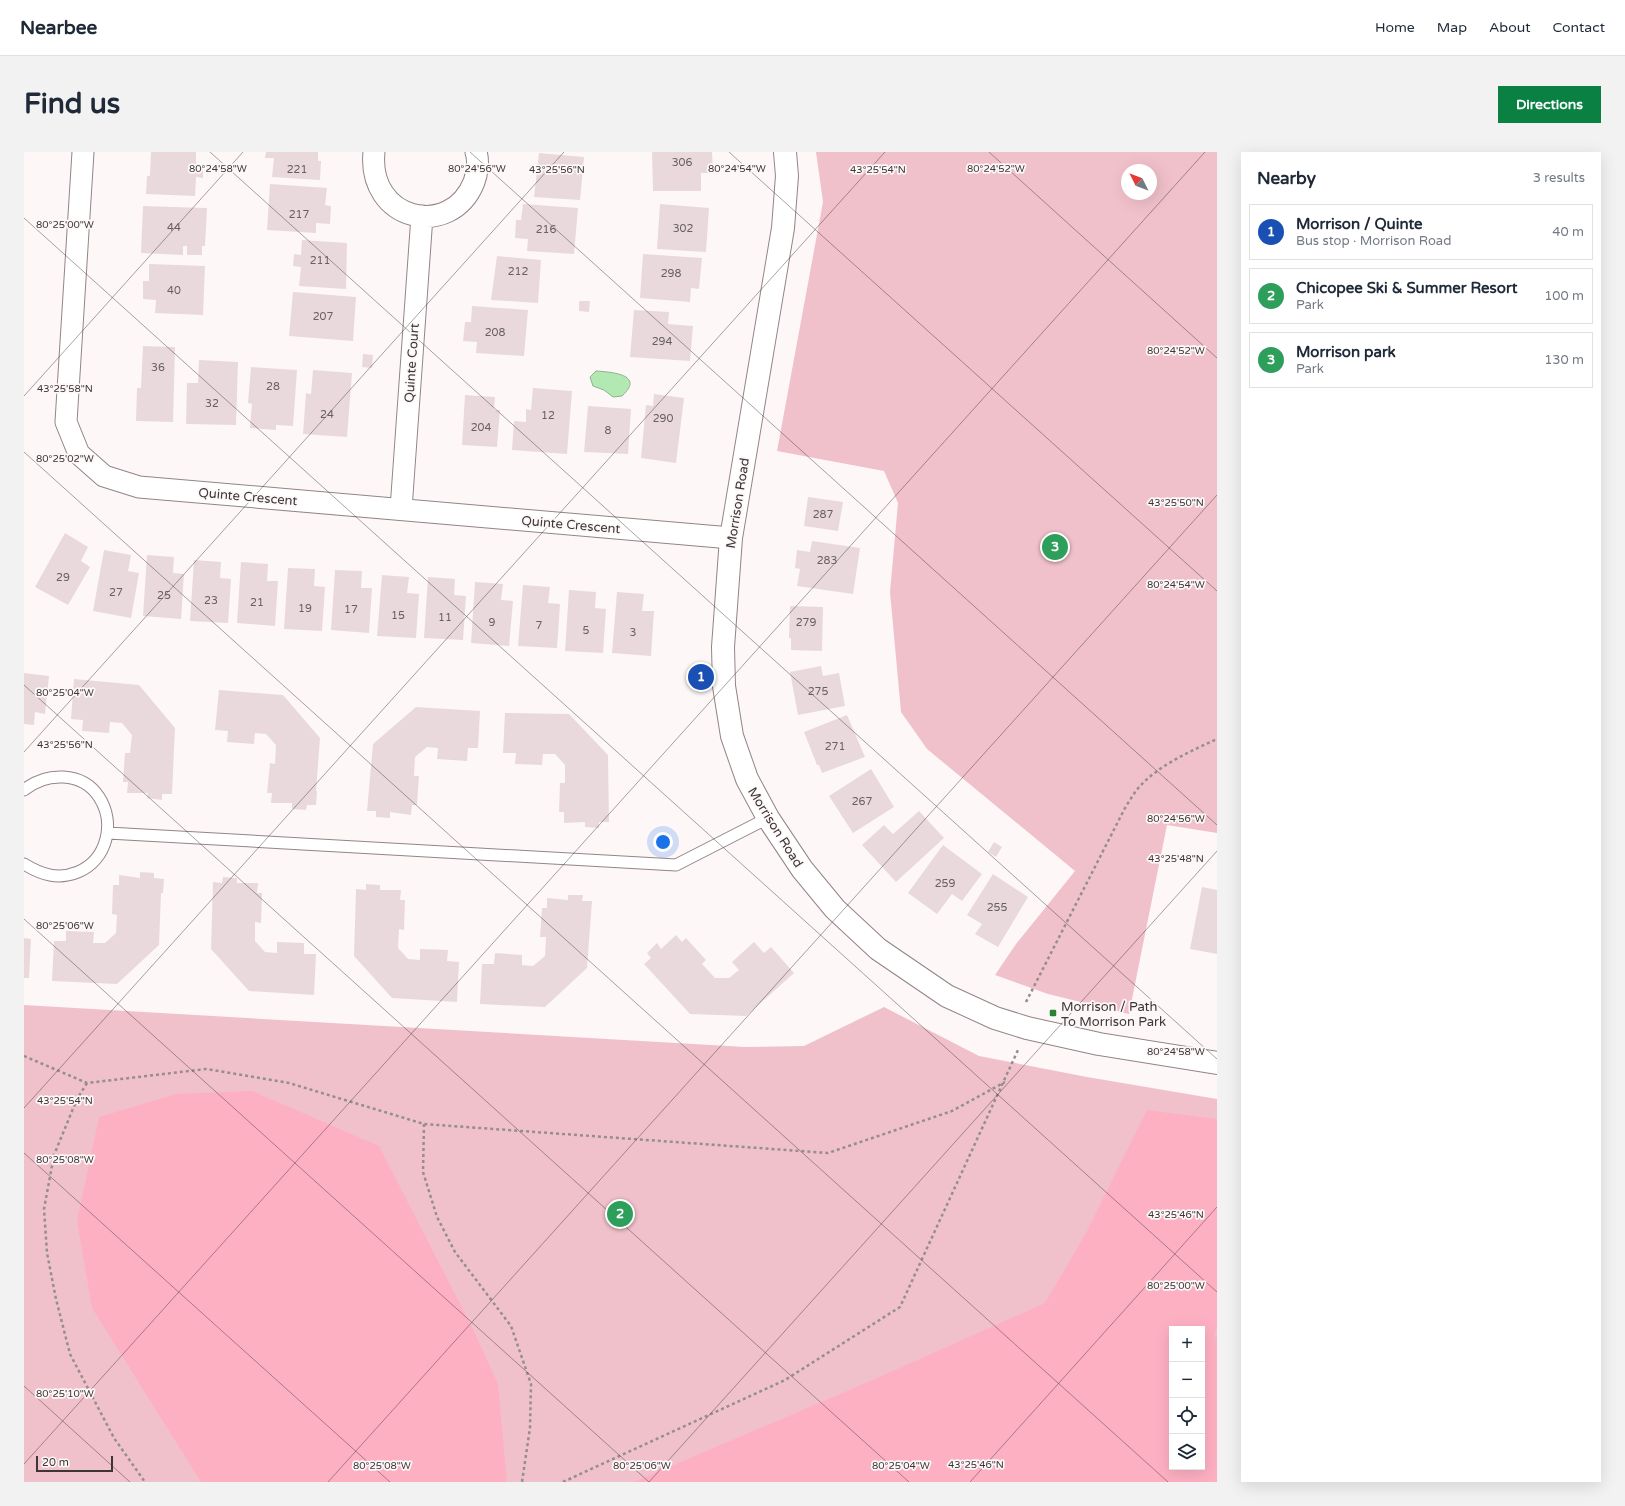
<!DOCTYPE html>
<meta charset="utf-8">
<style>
:root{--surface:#fff;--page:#f2f2f3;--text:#1f2937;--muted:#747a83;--line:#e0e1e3;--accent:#0b8043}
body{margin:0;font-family:"Varela Round",sans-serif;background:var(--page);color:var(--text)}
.controls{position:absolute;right:12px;bottom:12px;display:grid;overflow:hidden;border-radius:0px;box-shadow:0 4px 16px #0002}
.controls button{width:36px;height:36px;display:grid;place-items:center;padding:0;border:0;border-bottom:1px solid var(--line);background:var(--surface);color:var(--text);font:20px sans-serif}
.compass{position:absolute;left:1097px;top:12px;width:36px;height:36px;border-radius:50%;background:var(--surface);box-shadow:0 4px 16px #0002;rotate:312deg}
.scale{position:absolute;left:12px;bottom:10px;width:77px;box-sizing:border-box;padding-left:4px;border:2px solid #3c3637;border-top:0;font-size:11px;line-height:14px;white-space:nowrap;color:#3c3637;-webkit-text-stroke:3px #fdf7f8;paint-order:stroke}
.you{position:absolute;left:639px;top:690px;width:14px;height:14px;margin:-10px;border:3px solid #fff;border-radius:50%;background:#1a73e8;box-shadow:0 0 0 6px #1a73e833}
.badge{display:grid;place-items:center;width:26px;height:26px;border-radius:50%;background:var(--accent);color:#fff;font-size:13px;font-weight:700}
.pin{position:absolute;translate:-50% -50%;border:2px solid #fff;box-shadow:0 1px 4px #0006}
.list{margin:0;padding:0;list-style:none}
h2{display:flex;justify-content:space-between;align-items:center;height:52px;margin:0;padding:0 16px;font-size:17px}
h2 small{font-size:13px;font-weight:400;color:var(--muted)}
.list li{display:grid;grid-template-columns:26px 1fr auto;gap:12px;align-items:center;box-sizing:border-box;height:56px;margin:0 8px 8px;padding:0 8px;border:1px solid var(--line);border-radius:0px}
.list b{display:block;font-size:15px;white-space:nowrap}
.list p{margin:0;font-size:13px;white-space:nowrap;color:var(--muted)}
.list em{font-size:13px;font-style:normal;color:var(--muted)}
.icon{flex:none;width:22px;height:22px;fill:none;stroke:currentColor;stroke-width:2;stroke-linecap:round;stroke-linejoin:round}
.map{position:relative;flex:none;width:1193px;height:1330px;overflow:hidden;border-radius:0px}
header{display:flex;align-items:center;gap:24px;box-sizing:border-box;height:56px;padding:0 20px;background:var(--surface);border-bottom:1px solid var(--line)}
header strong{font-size:19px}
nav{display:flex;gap:22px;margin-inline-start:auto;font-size:14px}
.intro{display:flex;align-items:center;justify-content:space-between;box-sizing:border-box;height:96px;padding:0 24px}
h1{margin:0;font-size:28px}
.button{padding:10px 18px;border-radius:0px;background:var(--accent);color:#fff;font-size:14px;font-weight:700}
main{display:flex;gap:24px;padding:0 24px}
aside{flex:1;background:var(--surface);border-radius:0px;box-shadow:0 4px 16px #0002}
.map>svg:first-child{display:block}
.green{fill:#f1c1cb;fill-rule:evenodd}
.forest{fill:#feb0c3;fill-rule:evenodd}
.water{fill:#b2e9b3;stroke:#8fb38e}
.building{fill:#e9d9dc}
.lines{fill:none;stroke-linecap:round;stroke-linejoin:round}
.service-casing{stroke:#938487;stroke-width:13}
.minor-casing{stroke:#938487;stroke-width:23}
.tertiary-casing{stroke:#938487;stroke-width:24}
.path{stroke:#948e8f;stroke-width:2.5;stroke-dasharray:3 3;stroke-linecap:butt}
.service{stroke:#fff;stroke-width:11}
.minor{stroke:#fff;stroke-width:21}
.tertiary{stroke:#fff;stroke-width:22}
.ticks{fill:none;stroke:#3c3637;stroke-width:1;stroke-opacity:0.45}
.poi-dot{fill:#288333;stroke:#fdf7f8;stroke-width:1.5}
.labels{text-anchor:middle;stroke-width:3.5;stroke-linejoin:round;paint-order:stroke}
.number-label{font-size:11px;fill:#675f60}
.street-label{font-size:13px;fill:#3c3637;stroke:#fdf7f8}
.poi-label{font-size:13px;fill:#3c3637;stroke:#fdf7f8;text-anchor:start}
.ticks-label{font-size:10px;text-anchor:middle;fill:#3c3637;stroke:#fdf7f8;stroke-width:3.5;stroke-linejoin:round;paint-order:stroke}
</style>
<header>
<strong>Nearbee</strong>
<nav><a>Home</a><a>Map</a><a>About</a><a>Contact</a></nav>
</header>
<div class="intro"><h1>Find us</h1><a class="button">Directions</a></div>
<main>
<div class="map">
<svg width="1193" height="1330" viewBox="0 0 1193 1330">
<rect width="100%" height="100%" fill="#fdf7f8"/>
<path class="green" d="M 792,0 L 1193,0 L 1193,681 L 1143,673 L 1105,862 L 1024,842 L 971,823 L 992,792 L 1051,719 L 903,597 L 877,560 L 866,440 L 874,351 L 860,319 L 753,299 L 799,50 ZM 1103,18 L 1127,18 L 1127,42 L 1103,42 Z
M 0,853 L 721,895 L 780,894 L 860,855 L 955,904 L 1063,925 L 1193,947 L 1193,1330 L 0,1330 ZM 1148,1177 L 1178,1177 L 1178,1315 L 1148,1315 Z"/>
<path class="forest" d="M 228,939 L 355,994 L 450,1179 L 474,1232 L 483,1330 L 177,1330 L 68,1156 L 53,1069 L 75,965 L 152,942 Z
M 1123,958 L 1193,967 L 1193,1175 L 1190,1184 L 1193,1185 L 1193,1330 L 610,1330 L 860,1223 L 1021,1151 L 1063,1079 ZM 1148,1177 L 1178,1177 L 1178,1315 L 1148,1315 Z"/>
<path class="water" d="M 572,219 C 586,220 622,222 598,244 L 589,245 L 580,238 L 569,234 L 566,225 Z"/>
<path class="building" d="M 127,0 L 172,0 L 172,14 L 179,15 L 179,26 L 172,25 L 171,44 L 122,42 L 123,24 L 126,24 Z
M 242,0 L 294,0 L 294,9 L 297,9 L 296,28 L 248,25 L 250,6 L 241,6 Z
M 628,0 L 688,0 L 689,21 L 677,21 L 677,39 L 629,39 Z
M 515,1 L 560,5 L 556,48 L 510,45 Z
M 246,32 L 303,36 L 301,53 L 307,54 L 306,72 L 292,71 L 292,81 L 243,78 Z
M 499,52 L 554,56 L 550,102 L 503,99 L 504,87 L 491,86 L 492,68 L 497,68 Z
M 636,52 L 685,56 L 682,100 L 633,97 Z
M 119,54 L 183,56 L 181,94 L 178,94 L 178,103 L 163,103 L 163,94 L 159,94 L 159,103 L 117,101 Z
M 278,88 L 323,91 L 322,137 L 275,134 L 277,115 L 269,114 L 270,102 L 277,103 Z
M 619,102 L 678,106 L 675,137 L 667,136 L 666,150 L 616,146 Z
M 473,104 L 517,108 L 514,151 L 467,148 Z
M 125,112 L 181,114 L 179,163 L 131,161 L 132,148 L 119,147 L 119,129 L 125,129 Z
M 269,140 L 332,145 L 329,189 L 265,184 Z
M 555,149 L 566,149 L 565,160 L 555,159 Z
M 448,154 L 504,158 L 500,204 L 452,201 L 453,190 L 439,189 L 441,170 L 447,170 Z
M 610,158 L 645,160 L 644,172 L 669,174 L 666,209 L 606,205 Z
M 119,194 L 151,195 L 149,270 L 112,269 L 113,236 L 117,236 Z
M 339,202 L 349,203 L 348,216 L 338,215 Z
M 175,208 L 214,210 L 212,273 L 162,272 L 163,231 L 174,231 Z
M 227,215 L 273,218 L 269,274 L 252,273 L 252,278 L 226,276 L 228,252 L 224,251 Z
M 289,218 L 328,221 L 323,285 L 279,282 L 282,241 L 287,242 Z
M 509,236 L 548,239 L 543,302 L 488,298 L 490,269 L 502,270 L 502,257 L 507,258 Z
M 630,242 L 660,246 L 652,311 L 617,306 L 622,253 L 629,254 Z
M 441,243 L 471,245 L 470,258 L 476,258 L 473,295 L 438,293 Z
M 564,254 L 607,257 L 604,302 L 560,300 Z
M 784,345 L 819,350 L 814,379 L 780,374 Z
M 41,381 L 64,395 L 57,409 L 66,415 L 44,453 L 11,435 Z
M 788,389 L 836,396 L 829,442 L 773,434 L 776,417 L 771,416 L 773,398 L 786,400 Z
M 80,398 L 107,403 L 104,419 L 115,421 L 107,466 L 69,459 Z
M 123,403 L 150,405 L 149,421 L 160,422 L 157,467 L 119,464 Z
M 170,408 L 197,410 L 196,426 L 207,427 L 204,471 L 166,469 Z
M 217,410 L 244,412 L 243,429 L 254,429 L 251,474 L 213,471 Z
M 264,416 L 291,417 L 290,434 L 301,435 L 298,479 L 260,477 Z
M 311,418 L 338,419 L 337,436 L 348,436 L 345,481 L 307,478 Z
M 358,423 L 385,425 L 383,441 L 395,442 L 392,486 L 353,484 Z
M 404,425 L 431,427 L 430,443 L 442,444 L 439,488 L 400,486 Z
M 451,430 L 479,432 L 477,448 L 489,449 L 485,494 L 447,491 Z
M 499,433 L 526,435 L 524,451 L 536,452 L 533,496 L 494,494 Z
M 545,438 L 572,440 L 571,456 L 582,457 L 579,501 L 541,499 Z
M 593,440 L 620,442 L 618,459 L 630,459 L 627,504 L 588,501 Z
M 766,454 L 799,455 L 798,499 L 767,498 L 767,486 L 765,486 Z
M 797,514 L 799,524 L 815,521 L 821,554 L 774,563 L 766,520 Z
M 0,521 L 25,524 L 21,562 L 11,560 L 10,573 L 0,572 Z
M 50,527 L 115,533 L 151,576 L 148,642 L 138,642 L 138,648 L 123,646 L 124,641 L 103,641 L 104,630 L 99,630 L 101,601 L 106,601 L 108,583 L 98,571 L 86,570 L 85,581 L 58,579 L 59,568 L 47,567 Z
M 195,538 L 259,543 L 296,586 L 292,639 L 293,639 L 292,653 L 283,653 L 282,658 L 268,657 L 268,651 L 247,651 L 248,641 L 243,641 L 246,611 L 251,612 L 252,593 L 242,582 L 231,581 L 230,592 L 203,590 L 204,579 L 191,578 Z
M 392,555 L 456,559 L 454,596 L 444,596 L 443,609 L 413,607 L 414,596 L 403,595 L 391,605 L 390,624 L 395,624 L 393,653 L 388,653 L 387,663 L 366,660 L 366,666 L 352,665 L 352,659 L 343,659 L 349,592 Z
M 481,561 L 545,562 L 584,603 L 585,670 L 575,670 L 575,676 L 561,675 L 561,670 L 540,671 L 540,660 L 535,660 L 536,631 L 541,631 L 541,613 L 531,602 L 519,602 L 518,613 L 491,612 L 492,601 L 479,601 Z
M 823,563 L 841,605 L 798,621 L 795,613 L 793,613 L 780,580 Z
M 847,617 L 870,655 L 829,681 L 805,644 Z
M 895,659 L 920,686 L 872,730 L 838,693 L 860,673 L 869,682 Z
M 970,690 L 978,695 L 972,705 L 964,700 Z
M 919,693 L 958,722 L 938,749 L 928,742 L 913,762 L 884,741 Z
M 116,720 L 130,721 L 130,726 L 140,727 L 139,741 L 137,741 L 135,793 L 93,832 L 28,829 L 30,789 L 42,789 L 42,779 L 70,780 L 69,791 L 81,791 L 92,781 L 93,763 L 88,762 L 89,733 L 95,733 L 95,723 L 116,726 Z
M 969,722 L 1004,745 L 974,795 L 951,782 L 958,772 L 943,763 Z
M 199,725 L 213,726 L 213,731 L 234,731 L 233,741 L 238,741 L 237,771 L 231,770 L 231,789 L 241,800 L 253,801 L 253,790 L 280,791 L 280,802 L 292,802 L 290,843 L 225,839 L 187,797 L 189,730 L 198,731 Z
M 342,732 L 356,733 L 356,738 L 377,738 L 376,748 L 381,748 L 380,778 L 375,777 L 374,796 L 384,807 L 396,808 L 396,797 L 424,798 L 423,809 L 435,810 L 433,850 L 368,846 L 330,804 L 332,737 L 342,738 Z
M 1178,735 L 1193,738 L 1193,802 L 1166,797 Z
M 544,743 L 559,743 L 558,749 L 568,749 L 563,816 L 521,855 L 456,852 L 458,812 L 470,812 L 471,801 L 498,803 L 498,813 L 509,814 L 521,804 L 522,785 L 516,785 L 518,756 L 523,756 L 523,746 L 544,748 Z
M 652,783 L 658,790 L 662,786 L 682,808 L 678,812 L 691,826 L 705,826 L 715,818 L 708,810 L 730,790 L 740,801 L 747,795 L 770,821 L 722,864 L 666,862 L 620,812 L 627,806 L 623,801 L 633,791 L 637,797 Z
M 0,786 L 7,787 L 5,826 L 0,826 Z"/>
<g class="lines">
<g class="service-casing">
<path id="service" d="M 0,638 C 22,620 58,619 75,645 C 92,671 83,708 54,720 C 34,728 18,723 0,712
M 84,681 L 652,713 L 744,666"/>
</g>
<g class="minor-casing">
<path id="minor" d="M 59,0 L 42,270 L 55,302 L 80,324 L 115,335 L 707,386
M 350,0 C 343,69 427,88 450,30 C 453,22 455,9 452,0
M 377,357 L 398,64"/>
</g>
<g class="tertiary-casing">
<path id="tertiary" d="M 761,0 L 763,24 L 759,76 L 707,386 L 699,495 L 700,534 L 708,584 L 723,627 L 744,666 L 778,717 L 811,757 L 854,797 L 923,844 L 971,866 L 1003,876 L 1075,892 L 1193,911"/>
</g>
<path class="path" d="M 1002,850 L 1101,656 C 1106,648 1111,639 1117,633 C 1137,612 1167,599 1193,587
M 0,904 L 63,931 L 182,917 L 265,931 L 400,972 L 804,1001 L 928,959 L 981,930
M 63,931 L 53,947 L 30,1003 L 20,1057 L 23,1101 L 32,1147 L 46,1202 L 90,1286 L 121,1330
M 400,972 L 399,1020 L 413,1065 L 431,1100 L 487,1174 L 507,1232 L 506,1276 L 498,1330
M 539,1330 L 761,1228 L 876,1155 L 994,898"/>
<use href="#service" class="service"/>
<use href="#minor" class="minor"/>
<use href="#tertiary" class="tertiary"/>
</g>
<path class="ticks" d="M 186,0 L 1193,907M 446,0 L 1193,673M 705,0 L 1193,439M 965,0 L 1193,206M 0,66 L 1193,1140M 0,244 L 219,0M 0,300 L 1144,1330M 0,533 L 885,1330M 0,600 L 540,0M 0,767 L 625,1330M 0,956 L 861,0M 0,1001 L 366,1330M 0,1234 L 106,1330M 0,1312 L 1181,0M 304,1330 L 1193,343M 625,1330 L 1193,699M 946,1330 L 1193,1055"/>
<rect class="poi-dot" x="1025" y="857" width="8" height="8" rx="2"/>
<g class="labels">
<g class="number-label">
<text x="658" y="14">306</text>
<text x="273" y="21">221</text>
<text x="275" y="66">217</text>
<text x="150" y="79">44</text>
<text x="659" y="80">302</text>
<text x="522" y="81">216</text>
<text x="296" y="112">211</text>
<text x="494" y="123">212</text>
<text x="647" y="125">298</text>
<text x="150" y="142">40</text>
<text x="299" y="168">207</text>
<text x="471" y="184">208</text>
<text x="638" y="193">294</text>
<text x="134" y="219">36</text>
<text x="249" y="238">28</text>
<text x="188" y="255">32</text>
<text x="303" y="266">24</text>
<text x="524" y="267">12</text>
<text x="639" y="270">290</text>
<text x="457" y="279">204</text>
<text x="584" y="282">8</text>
<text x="799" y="366">287</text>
<text x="803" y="412">283</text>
<text x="39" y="429">29</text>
<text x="92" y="444">27</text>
<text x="140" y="447">25</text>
<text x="187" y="452">23</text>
<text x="233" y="454">21</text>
<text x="281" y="460">19</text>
<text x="327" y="461">17</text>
<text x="374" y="467">15</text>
<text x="421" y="469">11</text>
<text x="468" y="474">9</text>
<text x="782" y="474">279</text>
<text x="515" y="477">7</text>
<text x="562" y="482">5</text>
<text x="609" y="484">3</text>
<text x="794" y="543">275</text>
<text x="811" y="598">271</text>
<text x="838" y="653">267</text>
<text x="921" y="735">259</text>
<text x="973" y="759">255</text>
</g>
<g class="street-label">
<text transform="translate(387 211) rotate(-86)" y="5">Quinte Court</text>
<text transform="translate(224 344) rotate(5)" y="5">Quinte Crescent</text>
<text transform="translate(713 351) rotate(-81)" y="5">Morrison Road</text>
<text transform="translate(547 372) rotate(5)" y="5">Quinte Crescent</text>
<text transform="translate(752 675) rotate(58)" y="5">Morrison Road</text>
</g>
<g class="poi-label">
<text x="1037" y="859">Morrison / Path<tspan x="1037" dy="15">To Morrison Park</tspan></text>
</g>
</g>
<g class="ticks-label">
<text x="194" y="20">80°24'58"W</text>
<text x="453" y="20">80°24'56"W</text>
<text x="713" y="20">80°24'54"W</text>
<text x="972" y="20">80°24'52"W</text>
<text x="533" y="21">43°25'56"N</text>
<text x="854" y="21">43°25'54"N</text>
<text x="41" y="76">80°25'00"W</text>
<text x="1152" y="202">80°24'52"W</text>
<text x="41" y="240">43°25'58"N</text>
<text x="41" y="310">80°25'02"W</text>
<text x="1152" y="354">43°25'50"N</text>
<text x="1152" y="436">80°24'54"W</text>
<text x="41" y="544">80°25'04"W</text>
<text x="41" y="596">43°25'56"N</text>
<text x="1152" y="670">80°24'56"W</text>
<text x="1152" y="710">43°25'48"N</text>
<text x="41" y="777">80°25'06"W</text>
<text x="1152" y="903">80°24'58"W</text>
<text x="41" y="952">43°25'54"N</text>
<text x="41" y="1011">80°25'08"W</text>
<text x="1152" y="1066">43°25'46"N</text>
<text x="1152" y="1137">80°25'00"W</text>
<text x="41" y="1245">80°25'10"W</text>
<text x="952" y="1316">43°25'46"N</text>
<text x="358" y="1317">80°25'08"W</text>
<text x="618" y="1317">80°25'06"W</text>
<text x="877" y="1317">80°25'04"W</text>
</g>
</svg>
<div class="controls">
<button>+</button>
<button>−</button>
<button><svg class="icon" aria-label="locate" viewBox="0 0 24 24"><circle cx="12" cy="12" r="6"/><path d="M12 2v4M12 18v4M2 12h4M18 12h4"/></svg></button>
<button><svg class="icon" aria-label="layers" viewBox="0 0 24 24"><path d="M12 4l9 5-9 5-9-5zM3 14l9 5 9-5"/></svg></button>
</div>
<svg class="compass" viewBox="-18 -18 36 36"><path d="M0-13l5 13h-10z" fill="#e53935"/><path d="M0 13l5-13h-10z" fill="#747a83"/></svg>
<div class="scale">20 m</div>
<div class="you"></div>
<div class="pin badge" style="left:677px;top:525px;background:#1a4fb4">1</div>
<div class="pin badge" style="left:596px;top:1062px;background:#2e9e5b">2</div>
<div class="pin badge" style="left:1031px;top:395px;background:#2e9e5b">3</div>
</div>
<aside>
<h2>Nearby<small>3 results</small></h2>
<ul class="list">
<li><span class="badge" style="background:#1a4fb4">1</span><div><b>Morrison / Quinte</b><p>Bus stop · Morrison Road</p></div><em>40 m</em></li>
<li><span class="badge" style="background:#2e9e5b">2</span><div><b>Chicopee Ski &amp; Summer Resort</b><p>Park</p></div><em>100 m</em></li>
<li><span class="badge" style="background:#2e9e5b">3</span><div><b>Morrison park</b><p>Park</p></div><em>130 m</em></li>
</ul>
</aside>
</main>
